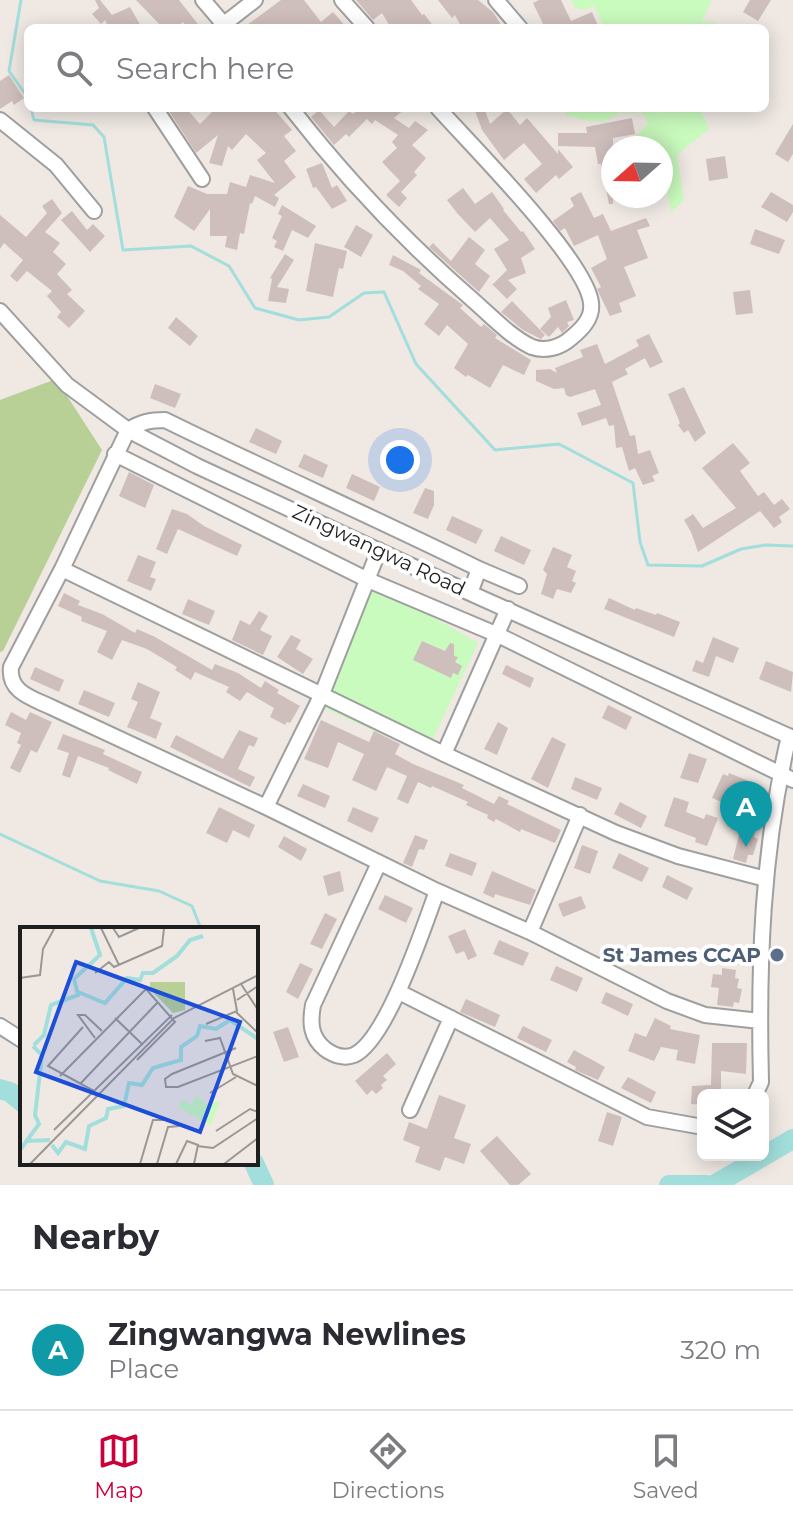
<!DOCTYPE html>
<style>
:root{--surface:#fff;--page:#f2f2f3;--text:#2b2b33;--muted:#7c7c81;--line:#e1e1e2;--accent:#cb003a}
body{margin:0;font-family:Montserrat,sans-serif;background:var(--page);color:var(--text)}
.controls{position:absolute;right:24px;bottom:24px;display:grid;overflow:hidden;border-radius:12px;box-shadow:0 4px 20px #0003}
.controls button{width:72px;height:72px;display:grid;place-items:center;padding:0;border:0;border-bottom:2px solid var(--line);background:var(--surface);color:var(--text);font:40px sans-serif}
.compass{position:absolute;left:601px;top:136px;width:72px;height:72px;border-radius:50%;background:var(--surface);box-shadow:0 4px 20px #0003;rotate:250deg}
.you{position:absolute;left:400px;top:460px;width:28px;height:28px;margin:-20px;border:6px solid #fff;border-radius:50%;background:#1a73e8;box-shadow:0 0 0 12px #1a73e833}
.badge{display:grid;place-items:center;width:52px;height:52px;border-radius:50%;background:var(--accent);color:#fff;font-size:26px;font-weight:700}
.pin{position:absolute;translate:-50% -66px;filter:drop-shadow(0 2px 4px #0008)}
.pin::after{content:'';position:absolute;top:42px;width:28px;height:24px;background:inherit;clip-path:polygon(0 0,100% 0,50% 100%)}
.list{margin:0;padding:0;list-style:none}
h2{display:flex;justify-content:space-between;align-items:center;height:104px;margin:0;padding:0 32px;font-size:34px}
h2 small{font-size:26px;font-weight:400;color:var(--muted)}
.list li{display:grid;grid-template-columns:52px 1fr auto;gap:24px;align-items:center;box-sizing:border-box;height:120px;padding:0 32px;border-top:2px solid var(--line)}
.list b{display:block;font-size:30px;white-space:nowrap}
.list p{margin:0;font-size:26px;white-space:nowrap;color:var(--muted)}
.list em{font-size:26px;font-style:normal;color:var(--muted)}
.icon{flex:none;width:44px;height:44px;fill:none;stroke:currentColor;stroke-width:2;stroke-linecap:round;stroke-linejoin:round}
.map{position:relative;flex:none;width:793px;height:1185px;overflow:hidden}
.search{position:absolute;background:var(--surface);box-shadow:0 4px 20px #0003;left:24px;right:24px;top:24px;height:88px;display:flex;align-items:center;gap:20px;box-sizing:border-box;padding:0 28px;border-radius:12px;color:var(--muted);font-size:30px}
.sheet{height:224px;background:var(--surface)}
nav{display:flex;justify-content:space-around;align-items:center;box-sizing:border-box;height:112px;border-top:2px solid var(--line);background:var(--surface);font-size:22px;color:var(--muted)}
nav a{display:grid;justify-items:center;gap:4px}
nav .on{color:var(--accent)}
.map>svg:first-child{display:block}
.forest{fill:#b8d096}
.park{fill:#cafbbe}
.lines{fill:none;stroke-linecap:round;stroke-linejoin:round}
.stream{stroke:#a2dedb;stroke-width:3}
.river{stroke:#a2dedb;stroke-width:20}
.building{fill:#cfbfbc}
.minor-casing{stroke:#9f9f9f;stroke-width:18}
.minor{stroke:#fff;stroke-width:14}
.service-dot{fill:#5c6f8a;stroke:#fff;stroke-width:3}
.labels{text-anchor:middle;stroke-width:8;stroke-linejoin:round;paint-order:stroke}
.street-label{font-size:20px;fill:#1e1e1e;stroke:#fff}
.service-label{font-size:20px;font-weight:bold;fill:#4e5e75;stroke:#fff;text-anchor:end}
.inset-river{fill:none;stroke:#a2dedb;stroke-width:4}
.inset-road{fill:none;stroke:#9b9794;stroke-width:2}
.view{fill:#1d4ed8;fill-opacity:0.15;stroke:#1d4ed8;stroke-width:4}
.inset-edge{fill:none;stroke:#1e1e1e;stroke-width:4}
</style>
<div class="map">
<svg width="793" height="1185" viewBox="0 0 793 1185">
<rect width="100%" height="100%" fill="#efe8e3"/>
<path class="forest" d="M 56,379 L 102,450 L 3,651 L 0,652 L 0,400 Z"/>
<path class="park" d="M 571,0 L 712,0 L 702,21 L 717,23 L 716,28 L 604,28 L 594,6 L 585,10 L 575,8 Z
M 565,108 L 700,108 L 709,129 L 677,155 L 684,200 L 671,212 L 666,186 L 661,187 L 661,148 L 630,148 L 629,143 L 648,124 L 643,113 L 619,113 L 604,122 L 584,120 L 566,115 Z
M 368,580 L 478,643 L 426,754 L 310,702 Z"/>
<g class="lines">
<path class="stream" d="M 21,0 L 9,71 L 28,98
M 31,108 L 34,120 L 93,125 L 104,137 L 123,250 L 191,246 L 229,266 L 255,308 L 299,320 L 329,317 L 364,293 L 384,292 L 416,364 L 495,450 L 559,444 L 633,483 L 640,542 L 648,565 L 702,566 L 741,549 L 765,545 L 793,546
M 0,834 L 100,881 L 159,891 L 192,906 L 201,929"/>
<path class="river" d="M 0,1089 L 10,1092 L 22,1102
M 254,1163 L 264,1185
M 669,1185 L 707,1185
M 714,1185 L 793,1139"/>
</g>
<path class="building" d="M 95,0 L 100,0 L 112,15 L 130,7 L 142,28 L 109,28 L 105,20 L 101,24 L 92,14 L 99,8 Z
M 136,0 L 179,0 L 201,28 L 187,28 L 183,22 L 176,28 L 163,28 Z
M 281,0 L 304,0 L 321,22 L 333,12 L 347,28 L 243,28 Z
M 356,0 L 411,0 L 422,15 L 424,14 L 435,28 L 391,28 L 382,13 L 373,20 Z
M 438,0 L 478,0 L 493,12 L 503,28 L 462,28 L 455,15 L 452,18 Z
M 539,0 L 561,0 L 571,21 L 592,12 L 599,28 L 545,28 L 533,3 Z
M 750,0 L 771,0 L 758,21 L 743,12 Z
M 9,75 L 24,98 L 14,105 L 12,101 L 0,109 L 0,81 Z
M 167,108 L 186,108 L 200,124 L 216,108 L 273,108 L 292,130 L 284,136 L 296,151 L 284,161 L 296,177 L 274,195 L 279,198 L 275,207 L 255,196 L 252,204 L 250,203 L 244,234 L 240,233 L 237,250 L 225,247 L 227,236 L 210,236 L 210,209 L 194,231 L 174,217 L 188,186 L 207,194 L 227,194 L 230,182 L 246,187 L 250,175 L 275,183 L 257,160 L 266,153 L 246,134 L 232,150 L 228,146 L 222,166 L 209,163 L 218,135 L 196,153 Z
M 360,108 L 406,108 L 394,118 L 409,128 L 415,121 L 428,130 L 412,145 L 426,158 L 414,172 L 417,175 L 401,192 L 407,198 L 399,207 L 386,195 L 400,181 L 382,162 L 397,148 L 392,142 L 398,135 L 375,120 L 372,124 L 367,119 L 349,137 L 346,134 L 334,145 L 311,117 L 319,110 L 334,127 L 349,111 L 353,114 Z
M 474,108 L 484,108 L 490,124 L 507,109 L 520,125 L 527,118 L 558,154 L 558,149 L 573,167 L 559,179 L 556,175 L 536,193 L 524,179 L 542,164 L 524,143 L 504,160 L 482,130 Z
M 632,118 L 635,134 L 613,138 L 613,204 L 609,204 L 601,164 L 598,164 L 595,147 L 558,146 L 558,133 L 587,133 L 586,127 Z
M 793,124 L 793,154 L 788,162 L 775,154 Z
M 725,156 L 728,178 L 709,181 L 706,159 Z
M 322,163 L 332,188 L 337,185 L 347,201 L 332,209 L 316,187 L 313,188 L 306,169 Z
M 463,188 L 475,204 L 492,192 L 504,209 L 503,210 L 521,232 L 523,231 L 535,249 L 521,258 L 526,273 L 508,280 L 517,289 L 507,299 L 493,285 L 491,286 L 507,270 L 494,249 L 509,240 L 490,218 L 475,232 L 457,213 L 447,200 Z
M 581,192 L 594,218 L 603,214 L 611,231 L 646,218 L 650,226 L 637,230 L 648,258 L 624,267 L 636,296 L 619,303 L 622,312 L 610,316 L 597,289 L 601,287 L 591,268 L 607,259 L 598,235 L 574,246 L 565,228 L 560,231 L 553,221 L 574,206 L 570,198 Z
M 771,192 L 793,205 L 793,212 L 787,222 L 761,207 Z
M 52,199 L 62,213 L 45,232 L 60,243 L 53,252 L 66,264 L 57,274 L 72,290 L 67,294 L 85,311 L 69,328 L 57,317 L 61,312 L 47,296 L 52,291 L 27,271 L 17,282 L 10,276 L 23,260 L 4,243 L 0,249 L 0,215 L 26,237 L 47,213 L 42,206 Z
M 282,205 L 316,226 L 308,238 L 292,230 L 283,251 L 274,247 L 277,241 L 272,238 L 282,216 L 278,214 Z
M 72,211 L 87,230 L 93,224 L 105,236 L 90,252 L 61,220 Z
M 356,225 L 373,235 L 361,257 L 344,247 Z
M 755,229 L 785,240 L 779,254 L 750,244 Z
M 469,237 L 485,250 L 475,264 L 490,276 L 479,292 L 429,247 L 433,243 L 451,261 Z
M 315,243 L 347,251 L 343,269 L 339,268 L 333,297 L 306,291 Z
M 285,254 L 294,260 L 277,287 L 289,289 L 286,303 L 268,301 L 272,279 L 270,278 Z
M 393,255 L 421,270 L 419,273 L 463,305 L 460,308 L 481,327 L 484,324 L 497,335 L 495,338 L 531,360 L 524,375 L 503,365 L 490,388 L 468,375 L 466,377 L 454,368 L 468,344 L 447,325 L 439,336 L 424,324 L 439,304 L 418,289 L 421,286 L 403,271 L 389,265 Z
M 750,290 L 753,313 L 736,315 L 733,292 Z
M 566,300 L 574,320 L 567,322 L 569,326 L 562,333 L 558,327 L 549,337 L 540,329 L 551,317 L 548,308 Z
M 512,301 L 545,335 L 541,339 L 523,330 L 501,312 Z
M 176,317 L 198,336 L 190,346 L 168,328 Z
M 649,334 L 663,362 L 650,368 L 645,358 L 625,369 L 628,374 L 612,382 L 630,436 L 635,435 L 638,454 L 650,450 L 659,473 L 652,476 L 655,481 L 643,485 L 635,468 L 629,471 L 622,447 L 616,448 L 614,425 L 609,426 L 606,418 L 582,426 L 577,413 L 601,405 L 595,389 L 570,397 L 566,395 L 564,388 L 554,389 L 536,381 L 536,370 L 550,369 L 557,373 L 555,368 L 583,357 L 580,350 L 597,344 L 605,364 L 639,346 L 636,340 Z
M 155,384 L 181,394 L 175,408 L 150,398 Z
M 684,387 L 706,433 L 695,442 L 688,430 L 684,433 L 678,425 L 680,423 L 668,394 Z
M 256,428 L 282,441 L 276,454 L 249,442 Z
M 733,443 L 750,463 L 740,471 L 758,496 L 764,492 L 774,505 L 782,499 L 790,509 L 779,517 L 782,522 L 774,528 L 760,511 L 698,552 L 691,532 L 684,520 L 693,514 L 703,528 L 736,508 L 702,468 Z
M 304,454 L 328,465 L 323,478 L 298,467 Z
M 129,472 L 154,485 L 145,508 L 119,496 Z
M 352,474 L 380,487 L 374,501 L 346,488 Z
M 425,488 L 434,491 L 434,505 L 428,519 L 413,513 Z
M 172,509 L 187,514 L 204,526 L 242,545 L 237,556 L 178,529 L 167,554 L 156,549 Z
M 452,516 L 483,530 L 476,544 L 446,530 Z
M 501,536 L 531,550 L 524,565 L 494,551 Z
M 553,547 L 572,555 L 567,567 L 576,571 L 572,581 L 576,583 L 571,593 L 557,589 L 553,599 L 541,594 L 547,574 L 543,570 Z
M 138,555 L 156,562 L 150,577 L 156,579 L 151,591 L 127,581 Z
M 64,593 L 80,601 L 78,605 L 102,614 L 135,633 L 137,629 L 155,637 L 212,670 L 215,664 L 238,673 L 261,688 L 265,681 L 279,690 L 277,693 L 300,706 L 290,723 L 287,722 L 285,725 L 270,717 L 274,708 L 247,692 L 240,701 L 226,692 L 229,687 L 195,672 L 191,680 L 175,670 L 177,667 L 147,649 L 122,640 L 112,660 L 97,652 L 107,631 L 81,621 L 82,617 L 58,606 Z
M 609,598 L 635,610 L 636,608 L 656,615 L 657,613 L 680,622 L 674,637 L 604,609 Z
M 188,599 L 215,611 L 209,625 L 182,614 Z
M 259,611 L 268,616 L 260,630 L 272,636 L 263,655 L 232,640 L 240,620 L 250,625 Z
M 291,635 L 301,640 L 296,649 L 313,659 L 303,674 L 277,657 Z
M 713,637 L 739,648 L 733,663 L 716,656 L 709,677 L 692,671 L 696,660 L 703,663 Z
M 422,641 L 445,651 L 450,643 L 454,644 L 454,656 L 458,657 L 455,662 L 462,666 L 458,675 L 453,673 L 451,678 L 413,660 Z
M 766,661 L 793,672 L 791,692 L 759,679 Z
M 506,665 L 534,678 L 530,688 L 502,674 Z
M 35,667 L 64,680 L 59,692 L 30,679 Z
M 138,682 L 160,692 L 150,718 L 162,723 L 156,739 L 127,727 L 138,702 L 131,699 Z
M 84,690 L 115,703 L 109,717 L 78,704 Z
M 608,705 L 632,717 L 626,730 L 602,718 Z
M 11,712 L 26,720 L 30,712 L 52,722 L 37,753 L 31,750 L 20,773 L 10,768 L 21,745 L 17,743 L 21,733 L 5,725 Z
M 321,720 L 369,742 L 374,731 L 400,744 L 395,754 L 413,764 L 464,785 L 462,788 L 494,804 L 499,796 L 509,801 L 507,804 L 561,830 L 555,843 L 521,829 L 520,832 L 496,819 L 494,822 L 487,818 L 488,815 L 466,805 L 468,802 L 432,786 L 431,788 L 418,782 L 408,804 L 397,799 L 407,776 L 387,767 L 376,791 L 352,780 L 364,754 L 338,742 L 328,768 L 304,759 Z
M 498,722 L 508,728 L 497,755 L 484,749 Z
M 239,730 L 258,738 L 254,747 L 249,745 L 238,769 L 255,777 L 250,787 L 170,747 L 176,735 L 223,759 Z
M 63,734 L 105,750 L 103,754 L 142,772 L 137,784 L 108,770 L 109,768 L 78,756 L 70,778 L 62,775 L 69,753 L 57,749 Z
M 552,737 L 566,744 L 548,788 L 531,779 Z
M 689,753 L 707,759 L 698,783 L 680,778 Z
M 729,773 L 761,786 L 757,796 L 761,798 L 754,816 L 712,798 L 723,774 L 728,776 Z
M 575,777 L 602,788 L 597,800 L 571,789 Z
M 303,784 L 330,796 L 325,808 L 297,796 Z
M 674,797 L 689,802 L 686,812 L 704,819 L 706,814 L 718,818 L 707,846 L 695,842 L 696,838 L 664,826 Z
M 620,802 L 647,816 L 641,828 L 614,814 Z
M 219,807 L 255,825 L 249,838 L 233,830 L 227,843 L 206,833 Z
M 353,807 L 379,818 L 372,833 L 347,821 Z
M 741,827 L 755,832 L 754,837 L 758,839 L 753,855 L 748,855 L 746,863 L 733,859 Z
M 415,835 L 428,840 L 424,850 L 419,849 L 412,867 L 403,863 Z
M 284,836 L 307,849 L 301,861 L 278,847 Z
M 582,845 L 598,851 L 590,874 L 574,868 Z
M 450,853 L 477,863 L 472,876 L 445,866 Z
M 619,853 L 649,868 L 642,882 L 612,868 Z
M 340,871 L 344,891 L 328,896 L 323,876 Z
M 492,871 L 536,890 L 530,905 L 495,894 L 494,898 L 483,893 Z
M 667,875 L 693,888 L 687,900 L 662,887 Z
M 385,895 L 413,908 L 406,923 L 378,909 Z
M 581,896 L 586,908 L 563,917 L 558,904 Z
M 325,913 L 337,919 L 322,949 L 310,944 Z
M 465,929 L 477,956 L 468,960 L 464,951 L 456,954 L 448,936 Z
M 499,940 L 529,953 L 523,966 L 493,954 Z
M 300,963 L 313,969 L 298,999 L 286,992 Z
M 556,966 L 583,978 L 577,992 L 550,980 Z
M 722,968 L 736,970 L 735,978 L 739,979 L 737,988 L 742,989 L 739,1003 L 734,1002 L 733,1007 L 717,1005 L 719,988 L 711,987 L 713,974 L 722,975 Z
M 606,992 L 633,1004 L 628,1016 L 601,1003 Z
M 466,999 L 500,1015 L 495,1027 L 460,1012 Z
M 655,1018 L 671,1026 L 670,1029 L 700,1035 L 695,1064 L 676,1060 L 678,1050 L 661,1047 L 654,1061 L 628,1051 L 635,1033 L 646,1037 Z
M 523,1026 L 552,1040 L 546,1052 L 517,1038 Z
M 288,1027 L 299,1057 L 284,1062 L 273,1032 Z
M 712,1043 L 747,1043 L 746,1074 L 721,1071 L 721,1095 L 703,1095 L 703,1105 L 691,1104 L 692,1086 L 711,1085 Z
M 574,1050 L 605,1067 L 598,1080 L 575,1070 L 576,1067 L 567,1062 Z
M 387,1053 L 396,1064 L 383,1076 L 387,1080 L 381,1085 L 383,1088 L 376,1094 L 372,1090 L 367,1095 L 355,1081 Z
M 628,1077 L 656,1092 L 651,1103 L 621,1088 Z
M 439,1095 L 466,1105 L 454,1138 L 471,1144 L 464,1164 L 445,1157 L 440,1171 L 415,1162 L 420,1147 L 403,1140 L 409,1122 L 427,1129 Z
M 607,1112 L 622,1117 L 613,1146 L 598,1141 Z
M 497,1136 L 531,1174 L 518,1185 L 510,1185 L 480,1151 Z"/>
<g class="lines">
<g class="minor-casing">
<path id="minor" d="M 203,0 L 227,28
M 342,0 L 367,28
M 496,0 L 520,28
M 219,28 L 255,0
M 155,108 L 202,179
M 291,108 C 346,179 407,243 475,302 C 492,317 512,338 532,347 C 546,352 561,347 571,338 C 582,329 593,318 591,303 C 587,261 471,145 438,108
M 0,120 L 56,165 L 94,211
M 0,311 L 67,385 L 128,430 L 197,466 L 470,593 L 793,738
M 115,454 L 368,580 L 498,635 L 793,780
M 62,569 L 444,754 L 616,833 L 678,856 L 766,879
M 479,569 C 375,518 269,471 165,420 C 150,420 141,422 128,430 L 62,569 L 11,667 C 8,692 32,698 51,707 L 266,807 L 437,891 L 530,932 L 667,1001 L 705,1015 L 760,1021
M 470,593 L 479,569 L 519,586
M 444,754 L 508,609
M 266,807 L 322,694 L 379,550
M 379,863 L 313,1005 C 310,1022 310,1037 325,1049 C 333,1055 344,1059 354,1055 C 387,1040 424,926 437,891
M 530,932 L 580,815
M 399,992 L 647,1117 L 703,1127
M 0,1026 L 22,1040
M 755,1095 L 761,1082 C 758,966 762,850 789,736
M 410,1110 L 451,1018"/>
</g>
<use href="#minor" class="minor"/>
</g>
<circle class="service-dot" cx="777" cy="955" r="8"/>
<g class="labels">
<g class="street-label">
<text transform="translate(379 550) rotate(25)" y="7">Zingwangwa Road</text>
</g>
<g class="service-label">
<text x="761" y="962">St James CCAP</text>
</g>
</g>
<g transform="translate(20 927)">
<rect width="238" height="238" fill="#efe8e3"/>
<path d="M 130,55 L 165,55 L 165,83 L 153,86 L 130,62 Z" fill="#b8d096"/>
<path d="M 176,168 L 186,177 L 200,174 L 191,198 L 158,180 L 161,173 L 172,178 Z" fill="#cafbbe"/>
<path class="inset-river" d="M 58,65 L 85,76 L 107,51 L 120,53 L 123,46 L 133,46 L 157,29 L 170,13 L 183,9M 14,118 L 24,108 L 31,78 L 58,68 L 54,52 L 80,28 L 71,1M 6,214 L 30,213M 32,218 L 38,226 L 46,215 L 65,222 L 69,199 L 86,191 L 88,182 L 104,179 L 109,156 L 122,158 L 133,141 L 161,133 L 161,120 L 177,109 L 180,99 L 196,102 L 210,93 L 238,112M 0,223 L 19,197 L 15,188 L 22,128 L 13,119"/>
<path class="inset-road" d="M 81,1 L 99,38M 93,1 L 99,10 L 119,1M 75,46 L 89,35 L 94,40 L 142,19 L 144,1M 0,51 L 20,48 L 23,22 L 34,2M 221,57 L 238,83M 217,73 L 238,59M 216,85 L 238,106M 95,91 L 123,118M 186,97 L 217,84 L 213,62M 63,100 L 28,139 L 74,164M 75,111 L 58,88 L 65,88 L 82,104M 185,114 L 200,111 L 213,147 L 238,159M 216,121 L 152,147 L 145,152 L 146,160 L 158,160 L 238,129M 40,149 L 126,62 L 155,95 L 117,133M 60,157 L 138,75M 190,166 L 216,150M 34,203 L 152,88M 196,204 L 230,182 L 238,185M 177,219 L 193,221 L 238,191M 10,237 L 154,91 L 238,48M 120,237 L 133,193 L 144,193M 137,237 L 148,200 L 159,199M 156,237 L 167,214 L 178,218 L 174,237M 204,237 L 238,211"/>
<path class="view" d="M 56,35 L 220,95 L 180,205 L 16,145 Z"/>
<rect width="238" height="238" class="inset-edge"/>
</g>
</svg>
<div class="controls">
<button><svg class="icon" aria-label="layers" viewBox="0 0 24 24"><path d="M12 4l9 5-9 5-9-5zM3 14l9 5 9-5"/></svg></button>
</div>
<svg class="compass" viewBox="-18 -18 36 36"><path d="M0-13l5 13h-10z" fill="#e53935"/><path d="M0 13l5-13h-10z" fill="#7c7c81"/></svg>
<div class="you"></div>
<div class="pin badge" style="left:746px;top:847px;background:#0f9aa8">A</div>
<div class="search"><svg class="icon" aria-label="search" viewBox="0 0 24 24"><circle cx="10" cy="10" r="6"/><path d="M15 15l6 6"/></svg>Search here</div>
</div>
<section class="sheet">
<h2>Nearby<small></small></h2>
<ul class="list">
<li><span class="badge" style="background:#0f9aa8">A</span><div><b>Zingwangwa Newlines</b><p>Place</p></div><em>320 m</em></li>
</ul>
</section>
<nav>
<a class="on"><svg class="icon" aria-label="map" viewBox="0 0 24 24"><path d="M3 6l6-2 6 2 6-2v14l-6 2-6-2-6 2zM9 4v14M15 6v14"/></svg>Map</a>
<a><svg class="icon" aria-label="directions" viewBox="0 0 24 24"><path d="M12 3l9 9-9 9-9-9zM9 14v-3h6M13 9l2 2-2 2"/></svg>Directions</a>
<a><svg class="icon" aria-label="saved" viewBox="0 0 24 24"><path d="M7 4h10v16l-5-4-5 4z"/></svg>Saved</a>
</nav>
